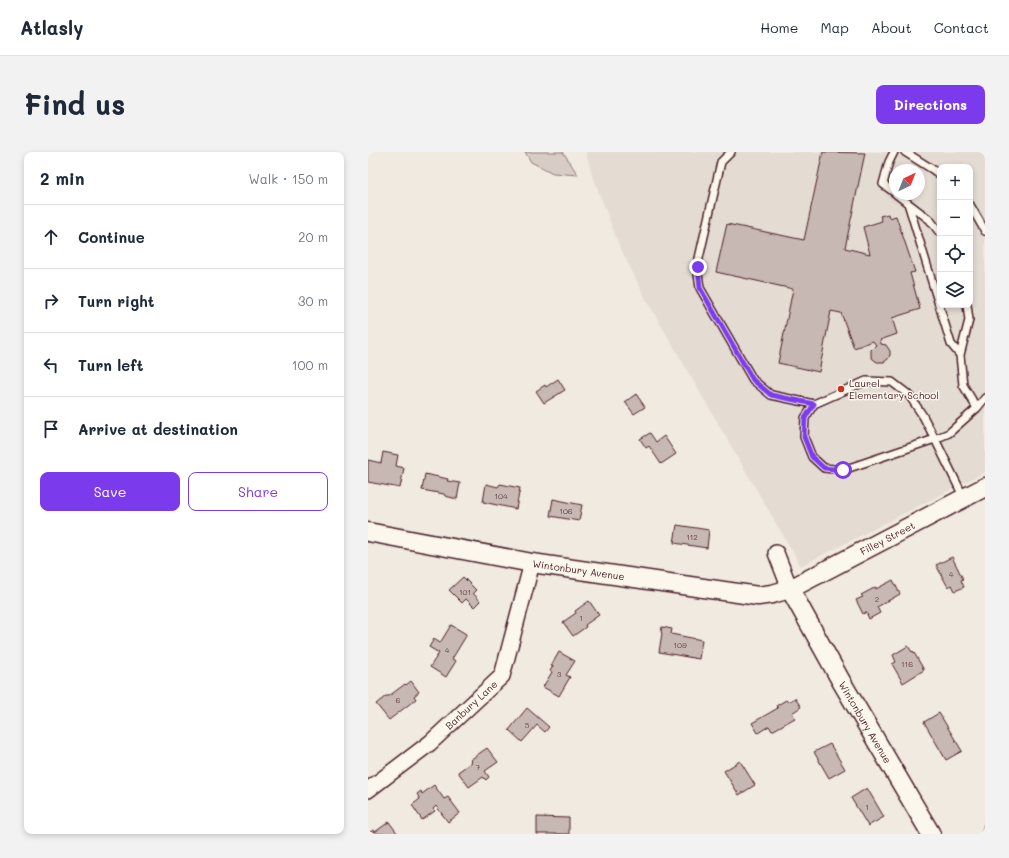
<!DOCTYPE html>
<meta charset="utf-8">
<style>
:root{--surface:#fff;--page:#f2f2f3;--text:#1f2937;--muted:#747a83;--line:#e0e1e3;--accent:#7c3aed}
body{margin:0;font-family:Mali,sans-serif;background:var(--page);color:var(--text)}
.controls{position:absolute;right:12px;top:12px;display:grid;overflow:hidden;border-radius:8px;box-shadow:0 2px 6px #0003}
.controls button{width:36px;height:36px;display:grid;place-items:center;padding:0;border:0;border-bottom:1px solid var(--line);background:var(--surface);color:var(--text);font:20px sans-serif}
.compass{position:absolute;left:521px;top:12px;width:36px;height:36px;border-radius:50%;background:var(--surface);box-shadow:0 2px 6px #0003;rotate:43deg}
.stop{position:absolute;width:12px;height:12px;margin:-9px;border:3px solid #7c3aed;border-radius:50%;background:#fff}
.stop.end{background:#7c3aed;border-color:#fff;box-shadow:0 1px 4px #0008}
.list{margin:0;padding:0;list-style:none}
h2{display:flex;justify-content:space-between;align-items:center;height:52px;margin:0;padding:0 16px;font-size:17px}
h2 small{font-size:13px;font-weight:400;color:var(--muted)}
.list li{display:grid;grid-template-columns:26px 1fr auto;gap:12px;align-items:center;box-sizing:border-box;height:64px;padding:0 16px;border-top:1px solid var(--line)}
.list b{display:block;font-size:15px;white-space:nowrap}
.list em{font-size:13px;font-style:normal;color:var(--muted)}
.actions{display:flex;gap:8px;padding:12px 16px}
.actions a{flex:1;padding:9px 0;border:1px solid var(--accent);border-radius:8px;text-align:center;font-size:14px;color:var(--accent)}
.actions .main{background:var(--accent);color:#fff}
.icon{flex:none;width:22px;height:22px;fill:none;stroke:currentColor;stroke-width:2;stroke-linecap:round;stroke-linejoin:round}
.map{position:relative;flex:none;width:617px;height:682px;overflow:hidden;border-radius:8px}
header{display:flex;align-items:center;gap:24px;box-sizing:border-box;height:56px;padding:0 20px;background:var(--surface);border-bottom:1px solid var(--line)}
header strong{font-size:19px}
nav{display:flex;gap:22px;margin-inline-start:auto;font-size:14px}
.intro{display:flex;align-items:center;justify-content:space-between;box-sizing:border-box;height:96px;padding:0 24px}
h1{margin:0;font-size:28px}
.button{padding:10px 18px;border-radius:8px;background:var(--accent);color:#fff;font-size:14px;font-weight:700}
main{display:flex;gap:24px;padding:0 24px}
aside{flex:1;background:var(--surface);border-radius:8px;box-shadow:0 2px 6px #0003}
.map>svg:first-child{display:block}
.built{fill:#e4dbd2;fill-rule:evenodd}
.green{fill:#d8ccc6;stroke:#917678}
.lines{fill:none;stroke-linecap:round;stroke-linejoin:round}
.stream{stroke:#8c6f72;stroke-width:4}
.building{fill:#c8b8b3;stroke:#4a1f2b}
.service-casing{stroke:#4a1f2b;stroke-width:10}
.minor-casing{stroke:#4a1f2b;stroke-width:18}
.tertiary-casing{stroke:#4a1f2b;stroke-width:21}
.service{stroke:#fbf7ec;stroke-width:7}
.minor{stroke:#fbf7ec;stroke-width:15}
.tertiary{stroke:#fbf7ec;stroke-width:18}
.route{stroke:#7c3aed;stroke-width:5}
.poi-dot{fill:#c8321e;stroke:#fbf7ec;stroke-width:1.5}
.labels{text-anchor:middle;stroke-width:3;stroke-linejoin:round;paint-order:stroke}
.number-label{font-size:8px;fill:#6a454d}
.poi-label{font-size:10px;fill:#4a1f2b;stroke:#fbf7ec;text-anchor:start}
.street-label{font-size:10px;fill:#4a1f2b;stroke:#fbf7ec}
</style>
<header>
<strong>Atlasly</strong>
<nav><a>Home</a><a>Map</a><a>About</a><a>Contact</a></nav>
</header>
<div class="intro"><h1>Find us</h1><a class="button">Directions</a></div>
<main>
<aside>
<h2>2 min<small>Walk · 150 m</small></h2>
<ul class="list">
<li><svg class="icon" aria-label="ahead" viewBox="0 0 24 24"><path d="M12 20V5M6 11l6-6 6 6"/></svg><div><b>Continue</b></div><em>20 m</em></li>
<li><svg class="icon" aria-label="right" viewBox="0 0 24 24"><path d="M7 20v-9h11M14 6l5 5-5 5"/></svg><div><b>Turn right</b></div><em>30 m</em></li>
<li><svg class="icon" aria-label="left" viewBox="0 0 24 24"><path d="M17 20v-9H6M10 6l-5 5 5 5"/></svg><div><b>Turn left</b></div><em>100 m</em></li>
<li><svg class="icon" aria-label="arrive" viewBox="0 0 24 24"><path d="M6 21V4h12l-3 4 3 4H6"/></svg><div><b>Arrive at destination</b></div></li>
</ul>
<div class="actions"><a class="main">Save</a><a>Share</a></div>
</aside>
<div class="map">
<svg width="617" height="682" viewBox="0 0 617 682">
<rect width="100%" height="100%" fill="#f0eae0"/>
<filter id="ink" filterUnits="userSpaceOnUse"><feTurbulence type="fractalNoise" baseFrequency=".025" numOctaves="2"/><feDisplacementMap in="SourceGraphic" scale="8" xChannelSelector="R" yChannelSelector="G"/><feConvolveMatrix kernelMatrix="1 2 1 2 8 2 1 2 1" color-interpolation-filters="sRGB"/></filter>
<g filter="url(#ink)">
<path class="built" d="M 218,0 L 617,0 L 617,320 L 433,414 L 279,149 L 250,91 L 223,19 ZM 572,15 L 602,15 L 602,153 L 572,153 ZM 527,18 L 551,18 L 551,42 L 527,42 Z"/>
<path class="green" d="M 157,0 L 195,0 L 210,23 L 185,21 L 163,10 Z"/>
<g class="lines">
<path class="stream" d="M 615,682 L 617,673"/>
</g>
<path class="building" d="M 455,0 L 497,1 L 477,96 L 502,102 L 495,75 L 514,69 L 512,64 L 520,62 L 521,66 L 528,64 L 547,120 L 542,121 L 552,157 L 524,166 L 529,182 L 512,188 L 513,192 L 518,193 L 522,199 L 522,203 L 520,207 L 516,210 L 509,210 L 505,207 L 503,204 L 503,198 L 508,193 L 505,189 L 486,196 L 473,161 L 463,159 L 451,220 L 410,211 L 425,137 L 348,120 L 359,72 L 436,88 Z
M 190,227 L 197,238 L 176,251 L 168,239 L 177,233 L 178,235 Z
M 268,242 L 277,255 L 266,262 L 257,250 Z
M 282,281 L 288,290 L 296,284 L 308,302 L 293,312 L 281,294 L 278,296 L 272,287 Z
M 15,300 L 30,303 L 28,314 L 36,316 L 32,336 L 0,330 L 0,308 L 13,311 Z
M 57,322 L 80,327 L 79,329 L 92,331 L 89,347 L 77,344 L 76,342 L 54,338 Z
M 118,332 L 130,335 L 132,332 L 152,336 L 148,357 L 115,350 Z
M 185,347 L 214,353 L 211,369 L 182,364 Z
M 309,373 L 341,378 L 339,396 L 306,391 Z
M 584,405 L 595,427 L 593,428 L 596,435 L 587,439 L 584,433 L 580,435 L 568,413 Z
M 95,425 L 108,438 L 105,441 L 112,449 L 106,455 L 98,447 L 94,451 L 81,438 Z
M 525,428 L 532,442 L 509,455 L 512,461 L 501,467 L 498,460 L 495,462 L 488,448 L 495,445 L 493,443 L 508,435 L 508,437 Z
M 221,449 L 231,463 L 217,473 L 218,475 L 205,484 L 195,470 L 208,461 L 207,459 Z
M 83,473 L 98,482 L 98,484 L 84,507 L 88,509 L 78,525 L 62,515 L 71,501 L 61,495 L 66,487 L 72,491 Z
M 294,475 L 304,477 L 303,482 L 334,488 L 331,507 L 291,500 L 294,481 L 293,480 Z
M 540,494 L 544,500 L 545,499 L 556,518 L 535,531 L 524,512 L 528,510 L 525,503 Z
M 191,500 L 207,509 L 198,523 L 202,525 L 191,544 L 175,535 L 184,520 L 182,519 L 185,514 L 183,514 Z
M 43,529 L 51,540 L 46,544 L 48,547 L 21,568 L 8,552 L 18,544 L 21,544 L 37,532 L 38,533 Z
M 427,546 L 433,555 L 424,561 L 427,566 L 404,579 L 401,574 L 390,581 L 384,571 L 410,556 L 408,554 L 418,548 L 420,550 Z
M 159,556 L 181,575 L 177,580 L 169,573 L 154,590 L 141,578 Z
M 571,561 L 594,599 L 578,608 L 556,570 Z
M 462,592 L 477,617 L 461,626 L 446,600 Z
M 119,596 L 130,610 L 117,619 L 121,625 L 118,628 L 115,625 L 101,635 L 90,620 L 104,610 L 102,608 Z
M 372,609 L 387,633 L 371,643 L 356,619 Z
M 66,633 L 76,647 L 80,645 L 92,661 L 80,670 L 68,654 L 65,657 L 67,659 L 54,668 L 44,653 L 52,647 L 49,642 L 53,639 L 54,642 Z
M 499,636 L 516,665 L 500,674 L 483,646 Z
M 169,665 L 201,666 L 201,682 L 169,682 Z
M 21,670 L 30,682 L 0,682 L 0,680 L 2,680 L 6,678 L 7,680 Z"/>
<g class="lines">
<g class="service-casing">
<path id="service" d="M 363,0 L 353,10 L 329,115 L 332,136 L 385,228 L 403,243 L 446,252
M 526,0 L 521,10 L 515,32 L 527,41
M 537,0 L 564,17 L 572,23
M 528,42 L 562,68 L 572,81
M 540,51 L 583,192 L 592,203
M 602,53 L 617,79
M 599,153 L 601,168 L 592,203 L 595,233 L 609,256
M 498,229 L 524,230 L 541,243 L 555,264 L 567,287 L 475,318 L 456,316 L 444,305 L 436,285 L 437,266 L 446,252 Z
M 596,346 L 567,287 L 581,281 L 609,256 L 617,246"/>
</g>
<g class="minor-casing">
<g id="minor">
<path d="M 408,401 L 422,437"/>
<path id="s1" d="M 0,638 L 62,591 L 134,524 L 164,411"/>
</g>
</g>
<g class="tertiary-casing">
<g id="tertiary">
<path id="s2" d="M 0,380 L 164,411 L 390,444 L 404,442 L 422,437 L 617,335"/>
<path id="s3" d="M 422,437 L 473,529 L 563,682"/>
</g>
</g>
<use href="#service" class="service"/>
<use href="#minor" class="minor"/>
<use href="#tertiary" class="tertiary"/>
</g>
</g>
<g class="lines" filter="url(#ink)">
<path class="route" d="M 330,115 L 332,136 L 385,228 L 403,243 L 446,252 L 437,266 L 436,285 L 444,305 L 456,316 L 475,318"/>
</g>
<circle class="poi-dot" cx="473" cy="237" r="4"/>
<g class="labels">
<g class="number-label">
<text x="133" y="347">104</text>
<text x="198" y="362">106</text>
<text x="324" y="388">112</text>
<text x="583" y="425">4</text>
<text x="97" y="443">101</text>
<text x="509" y="450">2</text>
<text x="213" y="469">1</text>
<text x="312" y="496">109</text>
<text x="79" y="501">4</text>
<text x="539" y="515">116</text>
<text x="191" y="525">3</text>
<text x="30" y="551">6</text>
<text x="159" y="576">5</text>
<text x="110" y="618">7</text>
<text x="499" y="658">1</text>
</g>
<g class="poi-label">
<text x="481" y="235">Laurel<tspan x="481" dy="12">Elementary School</tspan></text>
</g>
<g class="street-label">
<text dy="4" stroke="none"><textPath href="#s2" startOffset="538">Filley Street</textPath></text>
<text dy="4" stroke="none"><textPath href="#s2" startOffset="214">Wintonbury Avenue</textPath></text>
<text dy="4" stroke="none"><textPath href="#s1" startOffset="134">Banbury Lane</textPath></text>
<text dy="4" stroke="none"><textPath href="#s3" startOffset="153">Wintonbury Avenue</textPath></text>
</g>
</g>
</svg>
<div class="controls">
<button>+</button>
<button>−</button>
<button><svg class="icon" aria-label="locate" viewBox="0 0 24 24"><circle cx="12" cy="12" r="6"/><path d="M12 2v4M12 18v4M2 12h4M18 12h4"/></svg></button>
<button><svg class="icon" aria-label="layers" viewBox="0 0 24 24"><path d="M12 4l9 5-9 5-9-5zM3 14l9 5 9-5"/></svg></button>
</div>
<svg class="compass" viewBox="-18 -18 36 36"><path d="M0-13l5 13h-10z" fill="#e53935"/><path d="M0 13l5-13h-10z" fill="#747a83"/></svg>
<div class="stop" style="left:475px;top:318px"></div>
<div class="stop end" style="left:330px;top:115px"></div>
</div>
</main>
